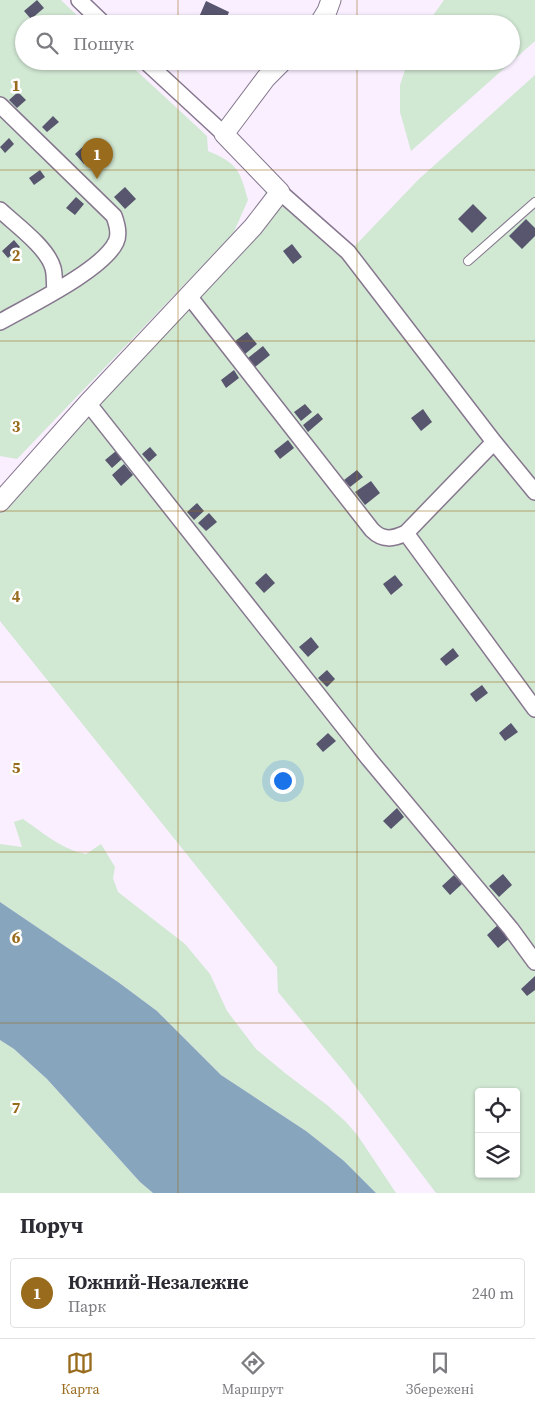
<!DOCTYPE html>
<html lang="uk">
<meta charset="utf-8">
<style>
:root{--surface:#fff;--page:#f7f7f7;--text:#2b2b33;--muted:#7c7c81;--line:#e1e1e2;--accent:#996b1c}
body{margin:0;font-family:"Source Serif 4",serif;background:var(--page);color:var(--text)}
.controls{position:absolute;right:15px;bottom:15px;display:grid;overflow:hidden;border-radius:5px;box-shadow:0 1px 4px #0004}
.controls button{width:45px;height:45px;display:grid;place-items:center;padding:0;border:0;border-bottom:1px solid var(--line);background:var(--surface);color:var(--text);font:25px sans-serif}
.you{position:absolute;left:282px;top:780px;width:18px;height:18px;margin:-12px;border:4px solid #fff;border-radius:50%;background:#1a73e8;box-shadow:0 0 0 8px #1a73e833}
.badge{display:grid;place-items:center;width:32px;height:32px;border-radius:50%;background:var(--accent);color:#fff;font-size:16px;font-weight:700}
.pin{position:absolute;translate:-50% -41px;filter:drop-shadow(0 1px 2px #0008)}
.pin::after{content:'';position:absolute;top:26px;width:18px;height:15px;background:inherit;clip-path:polygon(0 0,100% 0,50% 100%)}
.list{margin:0;padding:0;list-style:none}
h2{display:flex;justify-content:space-between;align-items:center;height:65px;margin:0;padding:0 20px;font-size:21px}
h2 small{font-size:16px;font-weight:400;color:var(--muted)}
.list li{display:grid;grid-template-columns:32px 1fr auto;gap:15px;align-items:center;box-sizing:border-box;height:70px;margin:0 10px 10px;padding:0 10px;border:1px solid var(--line);border-radius:5px}
.list b{display:block;font-size:19px;white-space:nowrap}
.list p{margin:0;font-size:16px;white-space:nowrap;color:var(--muted)}
.list em{font-size:16px;font-style:normal;color:var(--muted)}
.icon{flex:none;width:28px;height:28px;fill:none;stroke:currentColor;stroke-width:2;stroke-linecap:round;stroke-linejoin:round}
.map{position:relative;flex:none;width:535px;height:1193px;overflow:hidden}
.search{position:absolute;background:var(--surface);box-shadow:0 1px 4px #0004;left:15px;right:15px;top:15px;height:55px;display:flex;align-items:center;gap:12px;box-sizing:border-box;padding:0 18px;border-radius:28px;color:var(--muted);font-size:19px}
.sheet{height:145px;background:var(--surface)}
nav{display:flex;justify-content:space-around;align-items:center;box-sizing:border-box;height:70px;border-top:1px solid var(--line);background:var(--surface);font-size:14px;color:var(--muted)}
nav a{display:grid;justify-items:center;gap:2px}
nav .on{color:var(--accent)}
.map>svg:first-child{display:block}
.green{fill:#d1e8d3;fill-rule:evenodd}
.water{fill:#87a5bc}
.building{fill:#57566e}
.lines{fill:none;stroke-linecap:round;stroke-linejoin:round}
.service-casing{stroke:#86778e;stroke-width:10}
.minor-casing{stroke:#86778e;stroke-width:18}
.tertiary-casing{stroke:#86778e;stroke-width:21}
.service{stroke:#fff;stroke-width:8}
.minor{stroke:#fff;stroke-width:15}
.tertiary{stroke:#fff;stroke-width:19}
.grid{fill:none;stroke:#996b1c;stroke-width:1;stroke-opacity:0.55}
.grid-label{font-size:16px;text-anchor:middle;font-weight:bold;fill:#996b1c;stroke:#fff;stroke-width:5;stroke-linejoin:round;paint-order:stroke}
</style>
<div class="map">
<svg width="535" height="1193" viewBox="0 0 535 1193">
<rect width="100%" height="100%" fill="#f9efff"/>
<path class="green" d="M 0,0 L 61,0 L 86,24 L 24,24 L 24,61 L 126,61 L 207,136 L 208,151 C 237,163 240,170 248,200 L 233,234 L 17,459 L 0,456 Z
M 444,0 L 535,0 L 535,41 L 411,151 L 400,112 L 400,85 L 408,61 L 511,61 L 511,24 L 427,24 Z
M 535,75 L 535,1193 L 436,1193 L 346,1074 L 278,992 L 277,967 L 0,621 L 0,502 L 264,201 L 265,193 L 263,183 L 349,252 L 419,179 ZM 479,1092 L 516,1092 L 516,1174 L 479,1174 Z
M 23,819 C 43,833 63,850 86,854 L 101,844 L 115,867 L 113,878 L 118,892 L 185,944 L 210,974 L 227,1011 L 256,1049 L 285,1073 L 327,1105 L 346,1122 L 358,1136 L 396,1193 L 376,1193 L 344,1161 L 306,1131 L 221,1075 L 157,1011 L 118,982 L 0,902 L 0,844 L 22,847 L 14,822 Z
M 0,1040 L 14,1049 L 47,1079 L 140,1182 L 153,1193 L 0,1193 Z"/>
<path class="water" d="M 0,902 L 118,982 L 157,1011 L 221,1075 L 306,1131 L 344,1161 L 376,1193 L 153,1193 L 140,1182 L 47,1079 L 14,1049 L 0,1040 Z"/>
<path class="building" d="M 37,0 L 44,8 L 31,19 L 24,11 Z
M 206,1 L 229,12 L 224,24 L 196,24 Z
M 18,92 L 26,100 L 17,108 L 9,100 Z
M 53,116 L 59,122 L 47,132 L 42,127 Z
M 9,138 L 14,144 L 5,153 L 0,147 Z
M 87,143 L 96,153 L 84,164 L 75,154 Z
M 40,170 L 45,177 L 34,185 L 29,178 Z
M 125,187 L 136,199 L 125,209 L 114,197 Z
M 76,197 L 84,204 L 75,215 L 66,208 Z
M 473,204 L 487,218 L 472,233 L 458,219 Z
M 526,219 L 535,228 L 535,236 L 522,249 L 509,236 Z
M 14,240 L 20,247 L 8,258 L 2,251 Z
M 292,244 L 302,257 L 293,264 L 283,251 Z
M 247,332 L 257,344 L 244,355 L 234,342 Z
M 263,346 L 270,355 L 255,367 L 248,358 Z
M 234,370 L 239,378 L 226,388 L 221,380 Z
M 305,404 L 312,412 L 301,421 L 294,412 Z
M 423,409 L 432,422 L 421,431 L 411,418 Z
M 318,413 L 323,419 L 308,432 L 303,425 Z
M 288,440 L 294,448 L 280,459 L 274,451 Z
M 150,447 L 157,455 L 149,462 L 142,454 Z
M 116,451 L 122,459 L 112,468 L 105,460 Z
M 124,464 L 133,475 L 121,486 L 112,475 Z
M 357,470 L 363,477 L 350,487 L 344,480 Z
M 371,481 L 380,493 L 365,505 L 355,492 Z
M 197,503 L 204,511 L 194,520 L 187,512 Z
M 209,513 L 217,522 L 206,531 L 198,523 Z
M 266,573 L 275,583 L 264,593 L 255,583 Z
M 395,575 L 403,585 L 391,595 L 383,584 Z
M 311,637 L 319,647 L 308,657 L 299,647 Z
M 453,648 L 459,656 L 446,666 L 440,659 Z
M 327,670 L 335,679 L 327,687 L 318,678 Z
M 482,685 L 488,693 L 476,702 L 470,694 Z
M 511,723 L 518,732 L 505,741 L 499,733 Z
M 328,733 L 336,741 L 323,752 L 316,744 Z
M 397,808 L 404,817 L 391,829 L 383,821 Z
M 503,874 L 512,885 L 499,897 L 489,886 Z
M 454,875 L 462,884 L 450,895 L 442,886 Z
M 500,923 L 512,936 L 498,948 L 487,935 Z
M 535,976 L 535,990 L 527,996 L 521,989 Z"/>
<g class="lines">
<g class="service-casing">
<path id="service" d="M 468,261 L 535,202"/>
</g>
<g class="minor-casing">
<path id="minor" d="M 79,0 L 104,24
M 145,61 L 224,134
M 0,105 L 114,216 C 117,224 120,234 116,242 C 103,270 28,306 0,322
M 280,192 L 348,252 L 494,442 L 535,492
M 0,210 C 16,225 47,247 53,268 C 55,275 54,284 55,291
M 189,296 L 372,530 C 383,541 393,539 406,533 L 535,709
M 88,403 L 369,759 L 511,929 L 535,962
M 406,533 L 494,442"/>
</g>
<g class="tertiary-casing">
<path id="tertiary" d="M 319,24 L 327,11 L 331,0
M 0,502 L 88,403 L 253,227 L 280,192 L 224,134 L 266,78 L 283,61"/>
</g>
<use href="#service" class="service"/>
<use href="#minor" class="minor"/>
<use href="#tertiary" class="tertiary"/>
</g>
<path class="grid" d="M 178,0 L 178,24M 357,0 L 357,24M 178,61 L 178,1193M 357,61 L 357,1193M 0,170 L 535,170M 0,341 L 535,341M 0,511 L 535,511M 0,682 L 535,682M 0,852 L 535,852M 0,1023 L 535,1023"/>
<g class="grid-label">
<text x="16" y="91">1</text>
<text x="16" y="261">2</text>
<text x="16" y="432">3</text>
<text x="16" y="602">4</text>
<text x="16" y="773">5</text>
<text x="16" y="943">6</text>
<text x="16" y="1113">7</text>
</g>
</svg>
<div class="controls">
<button><svg class="icon" aria-label="locate" viewBox="0 0 24 24"><circle cx="12" cy="12" r="6"/><path d="M12 2v4M12 18v4M2 12h4M18 12h4"/></svg></button>
<button><svg class="icon" aria-label="layers" viewBox="0 0 24 24"><path d="M12 4l9 5-9 5-9-5zM3 14l9 5 9-5"/></svg></button>
</div>
<div class="you"></div>
<div class="pin badge" style="left:97px;top:179px">1</div>
<div class="search"><svg class="icon" aria-label="search" viewBox="0 0 24 24"><circle cx="10" cy="10" r="6"/><path d="M15 15l6 6"/></svg>Пошук</div>
</div>
<section class="sheet">
<h2>Поруч<small></small></h2>
<ul class="list">
<li><span class="badge">1</span><div><b>Южний-Незалежне</b><p>Парк</p></div><em>240 m</em></li>
</ul>
</section>
<nav>
<a class="on"><svg class="icon" aria-label="map" viewBox="0 0 24 24"><path d="M3 6l6-2 6 2 6-2v14l-6 2-6-2-6 2zM9 4v14M15 6v14"/></svg>Карта</a>
<a><svg class="icon" aria-label="directions" viewBox="0 0 24 24"><path d="M12 3l9 9-9 9-9-9zM9 14v-3h6M13 9l2 2-2 2"/></svg>Маршрут</a>
<a><svg class="icon" aria-label="saved" viewBox="0 0 24 24"><path d="M7 4h10v16l-5-4-5 4z"/></svg>Збережені</a>
</nav>
